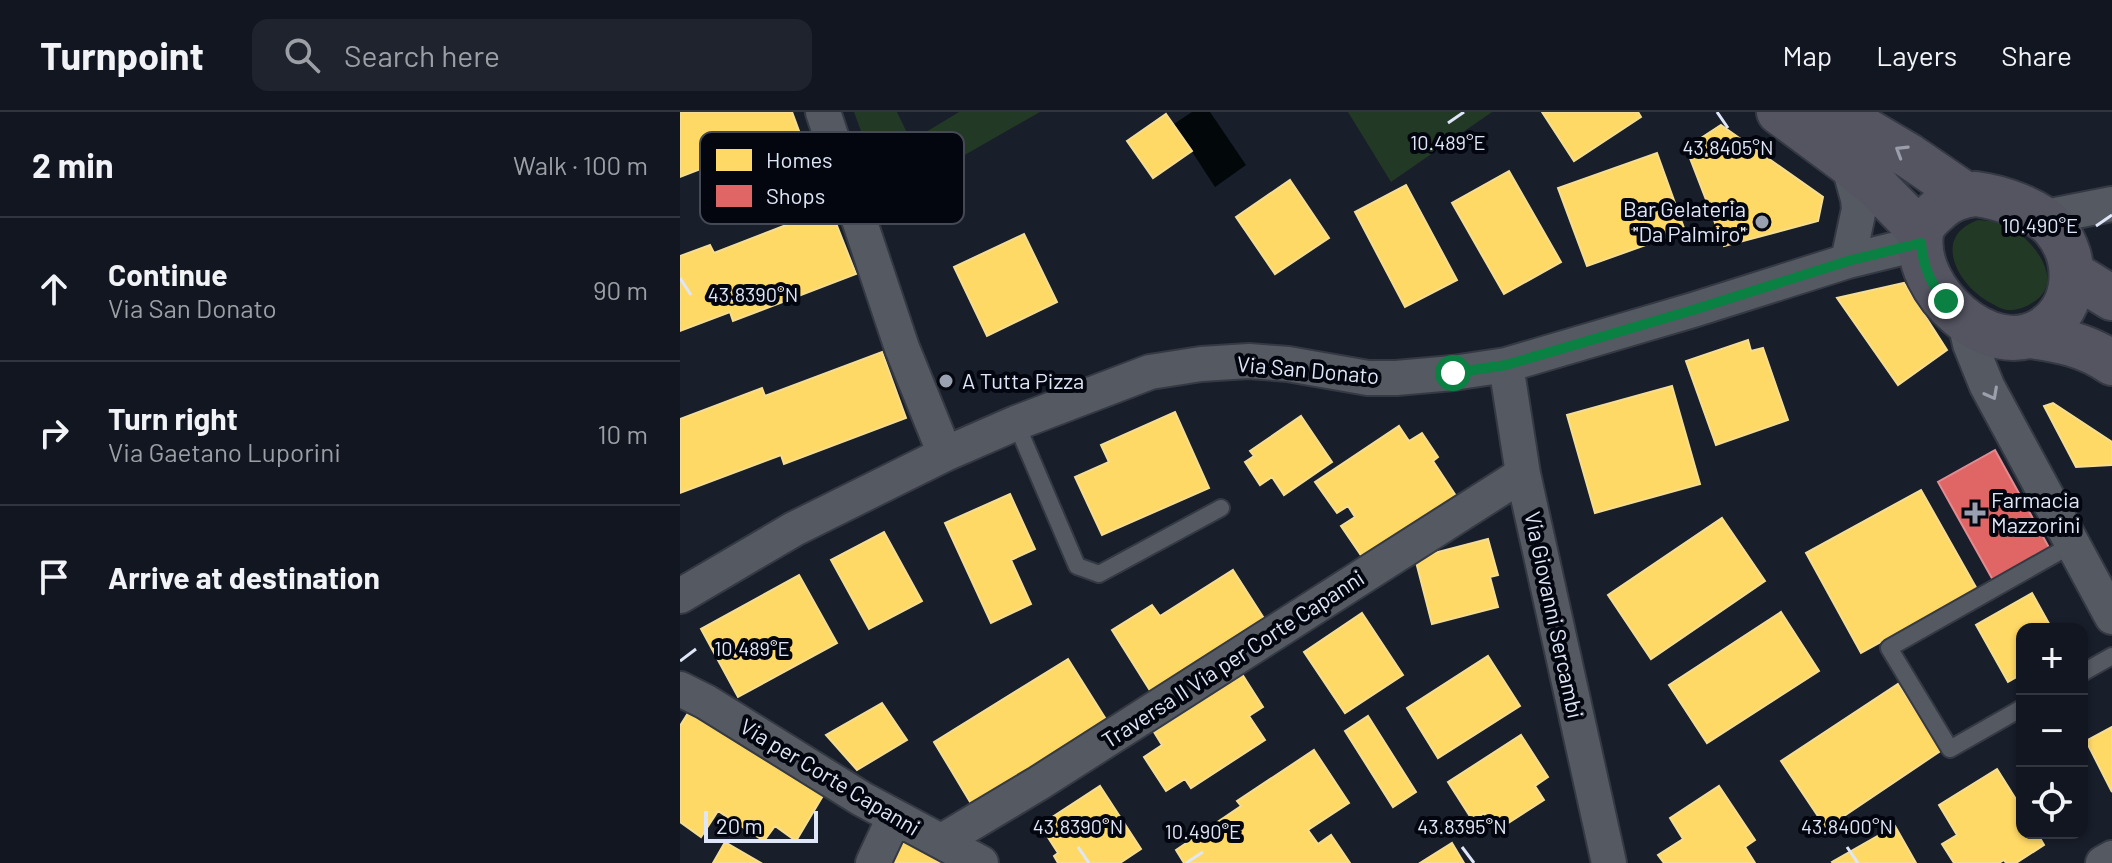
<!DOCTYPE html>
<meta charset="utf-8">
<style>
:root{--surface:#121620;--page:#1f232d;--text:#f1f3f6;--muted:#9c9fa5;--line:#31353e}
body{margin:0;font-family:Barlow,sans-serif;background:var(--page);color:var(--text)}
.controls{position:absolute;right:24px;bottom:24px;display:grid;overflow:hidden;border-radius:16px;box-shadow:0 2px 6px #0004}
.controls button{width:72px;height:72px;display:grid;place-items:center;padding:0;border:0;border-bottom:2px solid var(--line);background:var(--surface);color:var(--text);font:40px sans-serif}
.scale{position:absolute;left:24px;bottom:20px;width:114px;box-sizing:border-box;padding-left:8px;border:4px solid #dfe6f7;border-top:0;font-size:22px;line-height:28px;white-space:nowrap;color:#dfe6f7;-webkit-text-stroke:6px #03060f;paint-order:stroke}
.stop{position:absolute;width:24px;height:24px;margin:-18px;border:6px solid #0b8043;border-radius:50%;background:#fff}
.stop.end{background:#0b8043;border-color:#fff;box-shadow:0 2px 8px #0008}
.list{margin:0;padding:0;list-style:none}
h2{display:flex;justify-content:space-between;align-items:center;height:104px;margin:0;padding:0 32px;font-size:34px}
h2 small{font-size:26px;font-weight:400;color:var(--muted)}
.list li{display:grid;grid-template-columns:52px 1fr auto;gap:24px;align-items:center;box-sizing:border-box;height:144px;padding:0 32px;border-top:2px solid var(--line)}
.list b{display:block;font-size:30px;white-space:nowrap}
.list p{margin:0;font-size:26px;white-space:nowrap;color:var(--muted)}
.list em{font-size:26px;font-style:normal;color:var(--muted)}
.icon{flex:none;width:44px;height:44px;fill:none;stroke:currentColor;stroke-width:2;stroke-linecap:round;stroke-linejoin:round}
.map{position:relative;flex:none;width:1432px;height:751px;overflow:hidden}
header{display:flex;align-items:center;gap:48px;box-sizing:border-box;height:112px;padding:0 40px;background:var(--surface);border-bottom:2px solid var(--line)}
header strong{font-size:38px}
nav{display:flex;gap:44px;margin-inline-start:auto;font-size:28px}
.search{width:560px;height:72px;background:var(--page);display:flex;align-items:center;gap:20px;box-sizing:border-box;padding:0 28px;border-radius:16px;color:var(--muted);font-size:30px}
main{display:flex}
aside{flex:1;background:var(--surface)}
.map>svg:first-child{display:block}
.green{fill:#223926}
.water{fill:#02070a}
.homes{fill:#ffd966;stroke:#f5dd92;stroke-width:2}
.shops{fill:#e06666;stroke:#e08c92;stroke-width:2}
.lines{fill:none;stroke-linecap:round;stroke-linejoin:round}
.service-casing{stroke:#353943;stroke-width:20}
.minor-casing{stroke:#353943;stroke-width:38}
.primary-casing{stroke:#353943;stroke-width:48}
.service{stroke:#545962;stroke-width:16}
.minor{stroke:#545962;stroke-width:34}
.primary{stroke:#545561;stroke-width:44}
.oneway{stroke:#9a9eac}
.oneway2{stroke:#9aa0ac}
.route{stroke:#0b8043;stroke-width:10}
.ticks{fill:none;stroke:#dfe6f7;stroke-width:3}
.poi-dot{fill:#99a0af;stroke:#03060f;stroke-width:3}
.labels{text-anchor:middle;stroke-width:8;stroke-linejoin:round;paint-order:stroke}
.poi-label{font-size:22px;fill:#dfe6f7;stroke:#03060f;text-anchor:start}
.street-label{font-size:22px;fill:#dfe6f7;stroke:#03060f}
.key{fill:#03060f;stroke:#454955;stroke-width:2}
.key-label{font-size:22px;fill:#dfe6f7}
.ticks-label{font-size:20px;text-anchor:middle;fill:#dfe6f7;stroke:#03060f;stroke-width:8;stroke-linejoin:round;paint-order:stroke}
</style>
<header>
<strong>Turnpoint</strong>
<div class="search"><svg class="icon" aria-label="search" viewBox="0 0 24 24"><circle cx="10" cy="10" r="6"/><path d="M15 15l6 6"/></svg>Search here</div>
<nav><a>Map</a><a>Layers</a><a>Share</a></nav>
</header>
<main>
<aside>
<h2>2 min<small>Walk · 100 m</small></h2>
<ul class="list">
<li><svg class="icon" aria-label="ahead" viewBox="0 0 24 24"><path d="M12 20V5M6 11l6-6 6 6"/></svg><div><b>Continue</b><p>Via San Donato</p></div><em>90 m</em></li>
<li><svg class="icon" aria-label="right" viewBox="0 0 24 24"><path d="M7 20v-9h11M14 6l5 5-5 5"/></svg><div><b>Turn right</b><p>Via Gaetano Luporini</p></div><em>10 m</em></li>
<li><svg class="icon" aria-label="arrive" viewBox="0 0 24 24"><path d="M6 21V4h12l-3 4 3 4H6"/></svg><div><b>Arrive at destination</b></div></li>
</ul>
</aside>
<div class="map">
<svg width="1432" height="751" viewBox="0 0 1432 751">
<rect width="100%" height="100%" fill="#181e2a"/>
<path class="green" d="M 174,0 L 217,0 L 231,29 L 279,0 L 360,0 L 206,88 Z
M 668,0 L 812,0 L 711,70 Z
M 1298,108 C 1308,109 1319,109 1328,114 C 1353,127 1388,171 1352,191 C 1346,195 1335,199 1328,198 C 1323,198 1316,194 1311,191 C 1279,175 1250,125 1298,108 Z"/>
<path class="water" d="M 512,0 L 530,0 L 566,53 L 535,75 L 494,12 Z"/>
<path class="homes" d="M 0,0 L 112,0 L 119,19 L 0,65 Z
M 862,0 L 958,0 L 961,5 L 894,49 Z
M 486,2 L 512,39 L 473,66 L 447,29 Z
M 1041,13 L 1143,85 L 1138,109 L 1044,134 L 1006,36 Z
M 977,41 L 1005,119 L 907,154 L 878,76 Z
M 829,59 L 881,150 L 824,182 L 772,91 Z
M 610,68 L 649,126 L 595,162 L 556,105 Z
M 726,73 L 777,168 L 725,195 L 675,100 Z
M 150,96 L 176,162 L 53,209 L 50,200 L 0,219 L 0,144 L 30,133 L 34,141 Z
M 344,122 L 377,190 L 307,224 L 274,155 Z
M 1224,171 L 1267,238 L 1218,273 L 1157,186 Z
M 1068,228 L 1071,239 L 1083,236 L 1108,308 L 1036,333 L 1006,249 Z
M 202,240 L 226,306 L 104,352 L 101,343 L 0,381 L 0,307 L 82,276 L 85,284 Z
M 992,274 L 1020,372 L 915,401 L 887,303 Z
M 1373,291 L 1432,330 L 1432,353 L 1396,355 L 1364,294 Z
M 495,300 L 529,376 L 422,423 L 395,365 L 429,350 L 421,333 Z
M 621,304 L 652,350 L 604,383 L 592,365 L 580,373 L 565,350 L 574,344 L 570,339 Z
M 719,314 L 729,329 L 742,321 L 758,345 L 753,349 L 780,390 L 687,452 L 661,414 L 675,405 L 668,394 L 657,401 L 635,370 Z
M 1241,378 L 1297,477 L 1181,541 L 1126,441 Z
M 330,382 L 355,437 L 331,448 L 351,492 L 311,511 L 265,411 Z
M 1042,406 L 1085,469 L 971,547 L 928,483 Z
M 204,420 L 242,489 L 189,517 L 151,448 Z
M 808,427 L 818,463 L 810,465 L 818,495 L 752,512 L 735,446 Z
M 553,458 L 585,508 L 471,580 L 432,518 L 472,493 L 480,504 Z
M 119,463 L 157,531 L 58,585 L 21,517 Z
M 1352,481 L 1372,517 L 1342,517 L 1342,562 L 1328,570 L 1296,513 Z
M 1101,500 L 1139,559 L 1027,631 L 989,573 Z
M 682,501 L 723,563 L 665,601 L 624,540 Z
M 808,544 L 840,594 L 758,646 L 727,596 Z
M 388,547 L 427,609 L 292,693 L 254,630 Z
M 562,562 L 583,595 L 569,604 L 585,628 L 511,676 L 505,667 L 486,679 L 464,645 L 482,633 L 474,620 Z
M 1218,572 L 1262,638 L 1146,716 L 1101,649 Z
M 202,591 L 227,628 L 177,658 L 146,623 Z
M 8,601 L 147,677 L 116,729 L 95,714 L 84,729 L 38,699 L 21,725 L 0,710 L 0,614 Z
M 688,604 L 736,680 L 713,695 L 665,619 Z
M 1432,615 L 1432,680 L 1406,629 Z
M 841,623 L 868,665 L 855,674 L 864,688 L 816,719 L 804,701 L 793,709 L 768,670 Z
M 634,638 L 669,691 L 628,718 L 638,732 L 651,723 L 670,751 L 504,751 L 496,738 L 561,694 L 557,689 Z
M 1317,657 L 1339,692 L 1342,690 L 1342,721 L 1357,721 L 1364,733 L 1336,751 L 1326,751 L 1324,748 L 1319,751 L 1274,751 L 1262,732 L 1277,723 L 1259,693 Z
M 420,674 L 461,737 L 440,751 L 378,751 L 374,744 L 378,741 L 360,713 Z
M 1039,674 L 1075,728 L 1065,735 L 1075,751 L 984,751 L 978,743 L 1003,727 L 990,706 Z
M 1215,714 L 1236,751 L 1153,751 L 1152,750 Z
M 225,723 L 284,751 L 211,751 Z
M 45,730 L 81,751 L 33,751 Z
M 772,731 L 784,751 L 740,751 Z"/>
<path class="shops" d="M 1315,338 L 1371,439 L 1314,470 L 1258,370 Z"/>
<g class="lines">
<g class="service-casing">
<path id="service" d="M 336,311 L 397,454 L 419,462 L 541,396
M 1402,561 L 1432,544
M 1342,596 L 1270,637 L 1209,536 L 1393,432"/>
</g>
<g class="minor-casing">
<path id="minor" d="M 143,0 L 222,236 L 265,342
M 1361,106 L 1432,92
M 1168,149 L 1179,97 L 1178,87 L 1168,51
M 1285,210 L 1290,232 L 1307,274 L 1432,505
M 826,253 L 843,362 L 929,751
M 0,484 L 114,417 L 265,342 L 336,311 L 470,260 L 521,252 L 569,249 L 608,252 L 688,266 L 716,266 L 773,261 L 826,253 L 1013,198 L 1168,149 L 1241,131
M 0,577 L 26,590 L 182,687 L 301,751
M 262,729 L 359,671 L 843,362
M 193,751 L 214,706
M 1423,751 L 1432,746"/>
</g>
<g class="primary-casing">
<path id="primary" d="M 1099,0 L 1168,51 L 1199,77 L 1241,120
M 1155,0 L 1229,44 L 1286,83
M 1296,82 C 1320,85 1358,98 1374,116 C 1400,147 1398,196 1362,218 C 1309,250 1233,178 1241,122 C 1242,112 1251,104 1258,98 C 1269,87 1281,83 1296,82 Z
M 1393,162 L 1432,186
M 1350,224 C 1380,228 1406,233 1432,251"/>
</g>
<use href="#service" class="service"/>
<use href="#minor" class="minor"/>
<use href="#primary" class="primary"/>
</g>
<defs><path id="oneway-chevron" d="M-2-3.5L2.5 0L-2 3.5" fill="none" stroke-width="1.6" stroke-linecap="round" stroke-linejoin="round" transform="scale(2)"/></defs>
<use class="oneway" href="#oneway-chevron" transform="translate(1221 39) rotate(-148)"/>
<use class="oneway2" href="#oneway-chevron" transform="translate(1312 282) rotate(62)"/>
<g class="lines">
<path class="route" d="M 773,261 L 826,253 L 1013,198 L 1168,149 L 1241,131 C 1243,154 1250,172 1266,189"/>
</g>
<path class="ticks" d="M 1037,0 L 1048,16M 768,11 L 784,0M 1416,114 L 1432,103M 0,166 L 11,183M 0,549 L 16,537M 398,735 L 409,751M 782,735 L 794,751M 1167,735 L 1178,751M 506,751 L 523,740"/>
<g class="poi-dot">
<circle cx="1082" cy="110" r="8"/>
<circle cx="266" cy="269" r="8"/>
<path d="M1291 389h8v8h8v8h-8v8h-8v-8h-8v-8h8z"/>
</g>
<g class="labels">
<g class="poi-label">
<text x="1066" y="105" text-anchor="end">Bar Gelateria<tspan x="1066" dy="25">"Da Palmiro"</tspan></text>
<text x="282" y="277">A Tutta Pizza</text>
<text x="1311" y="396">Farmacia<tspan x="1311" dy="25">Mazzorini</tspan></text>
</g>
<g class="street-label">
<text transform="translate(628 258) rotate(5)" y="8">Via San Donato</text>
<text transform="translate(874 503) rotate(78)" y="8">Via Giovanni Sercambi</text>
<text transform="translate(553 547) rotate(-33)" y="8">Traversa II Via per Corte Capanni</text>
<text transform="translate(150 665) rotate(31)" y="8">Via per Corte Capanni</text>
</g>
</g>
<rect x="20" y="20" width="264" height="92" rx="12" class="key"/>
<rect x="36" y="37" width="36" height="22" fill="#ffd966"/>
<rect x="36" y="73" width="36" height="22" fill="#e06666"/>
<g class="key-label">
<text x="86" y="56">Homes</text>
<text x="86" y="92">Shops</text>
</g>
<g class="ticks-label">
<text x="768" y="38">10.489°E</text>
<text x="1048" y="43">43.8405°N</text>
<text x="1360" y="121">10.490°E</text>
<text x="73" y="190">43.8390°N</text>
<text x="72" y="544">10.489°E</text>
<text x="398" y="722">43.8390°N</text>
<text x="782" y="722">43.8395°N</text>
<text x="1167" y="722">43.8400°N</text>
<text x="523" y="727">10.490°E</text>
</g>
</svg>
<div class="controls">
<button>+</button>
<button>−</button>
<button><svg class="icon" aria-label="locate" viewBox="0 0 24 24"><circle cx="12" cy="12" r="6"/><path d="M12 2v4M12 18v4M2 12h4M18 12h4"/></svg></button>
</div>
<div class="scale">20 m</div>
<div class="stop" style="left:773px;top:261px"></div>
<div class="stop end" style="left:1266px;top:189px"></div>
</div>
</main>
